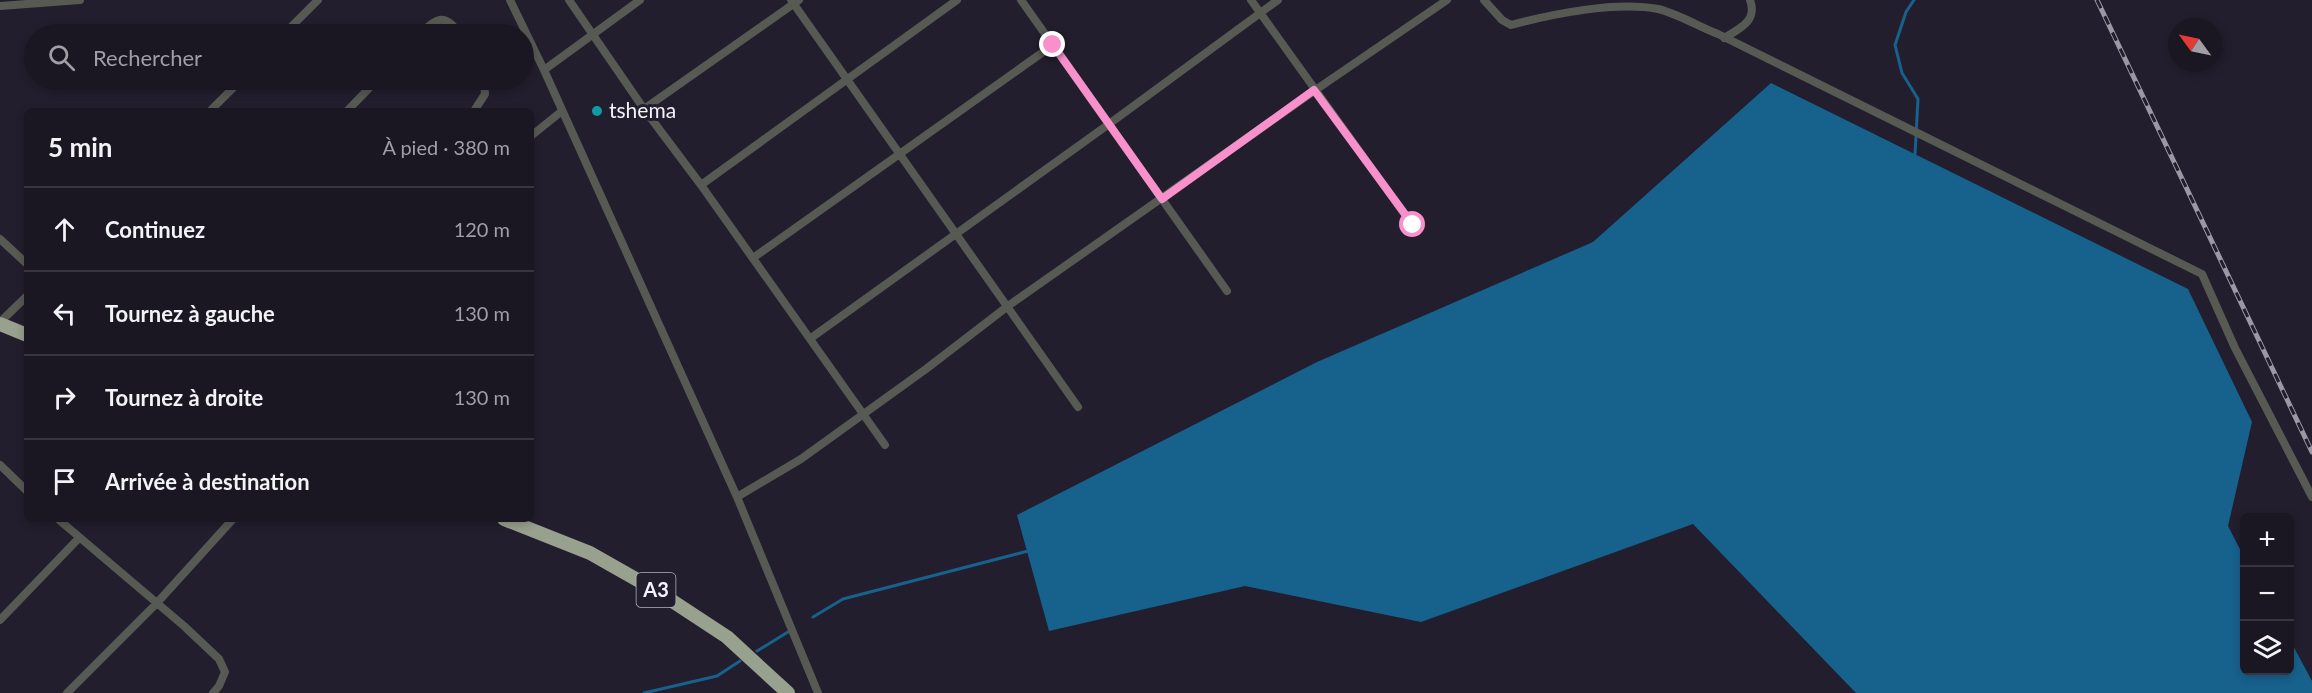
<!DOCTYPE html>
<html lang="fr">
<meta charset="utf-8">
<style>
:root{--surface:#1a1622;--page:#27232f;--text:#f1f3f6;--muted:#9f9fa5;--line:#383540}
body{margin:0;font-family:Lato,sans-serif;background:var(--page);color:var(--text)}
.controls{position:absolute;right:18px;bottom:18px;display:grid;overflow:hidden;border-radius:9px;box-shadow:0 3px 9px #0003}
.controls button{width:54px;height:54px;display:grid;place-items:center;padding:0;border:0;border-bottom:2px solid var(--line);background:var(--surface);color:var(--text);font:30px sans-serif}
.compass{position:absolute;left:2168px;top:18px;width:54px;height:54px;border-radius:50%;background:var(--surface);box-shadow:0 3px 9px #0003;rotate:303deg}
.stop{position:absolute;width:18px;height:18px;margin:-14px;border:4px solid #f890cb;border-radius:50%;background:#fff}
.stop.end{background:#f890cb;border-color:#fff;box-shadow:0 2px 6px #0008}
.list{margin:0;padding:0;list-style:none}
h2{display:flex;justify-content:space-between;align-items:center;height:78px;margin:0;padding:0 24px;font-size:26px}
h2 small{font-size:20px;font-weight:400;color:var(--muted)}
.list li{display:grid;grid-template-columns:39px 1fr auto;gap:18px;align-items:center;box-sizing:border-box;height:84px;padding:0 24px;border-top:2px solid var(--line)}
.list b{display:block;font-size:22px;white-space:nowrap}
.list em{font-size:20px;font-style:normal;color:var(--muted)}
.icon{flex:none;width:33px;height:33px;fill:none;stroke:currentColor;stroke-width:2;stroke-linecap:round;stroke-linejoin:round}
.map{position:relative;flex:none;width:2312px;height:693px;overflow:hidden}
.search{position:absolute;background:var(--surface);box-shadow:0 3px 9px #0003;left:24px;top:24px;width:510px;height:66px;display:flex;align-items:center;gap:15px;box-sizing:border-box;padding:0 21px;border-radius:33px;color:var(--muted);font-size:22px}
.panel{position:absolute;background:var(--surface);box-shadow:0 3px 9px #0003;left:24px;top:108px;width:510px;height:414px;border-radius:9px}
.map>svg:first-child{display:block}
.water{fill:#17618d}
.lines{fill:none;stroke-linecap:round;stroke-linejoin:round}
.stream{stroke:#17618d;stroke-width:3}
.minor{stroke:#575a53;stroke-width:8}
.trunk{stroke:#98a08e;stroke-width:14}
.rail-casing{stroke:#9b98a4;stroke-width:5}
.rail{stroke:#221e2d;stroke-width:3;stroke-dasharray:9;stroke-linecap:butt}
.route{stroke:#f890cb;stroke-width:8}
.culture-dot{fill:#0f9aa8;stroke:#221e2d;stroke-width:2}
.labels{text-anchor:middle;stroke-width:6;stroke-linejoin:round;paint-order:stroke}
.shield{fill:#221e2d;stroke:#b5b2be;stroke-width:1.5}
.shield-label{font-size:20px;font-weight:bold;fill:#f4f2fc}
.poi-label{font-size:21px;fill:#f4f2fc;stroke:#221e2d;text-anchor:start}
</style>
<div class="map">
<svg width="2312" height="693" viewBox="0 0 2312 693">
<rect width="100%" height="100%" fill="#221e2d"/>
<path class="water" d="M 1771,83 L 2188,289 L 2252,422 L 2228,526 L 2244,557 L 2244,670 L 2290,670 L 2290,640 L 2312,681 L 2312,693 L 1856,693 L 1693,524 L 1421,622 L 1245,586 L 1049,631 L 1017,515 L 1317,362 L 1593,242 Z"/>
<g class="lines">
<path class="stream" d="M 1914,0 L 1906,12 L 1895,45 L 1902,73 L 1918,99 L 1915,154
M 813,617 L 843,599 L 1028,551
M 757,651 L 788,632
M 644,693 L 717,676 L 740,661"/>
<path class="minor" d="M 510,0 L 544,70 L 737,497 L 818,693
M 569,0 L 644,109 L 701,185 L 885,445
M 791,0 L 1078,407
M 1021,0 L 1227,291
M 1251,0 L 1413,226
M 1484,0 L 1502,20 L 1511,25 C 1552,14 1616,1 1658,9 C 1676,13 1700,27 1718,34 L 2202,274 L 2235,348 L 2312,497
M 0,6 L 80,0
M 284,34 L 318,0
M 420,34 C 437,17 445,13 460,34
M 1724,38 C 1739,29 1758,21 1750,0
M 544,70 L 640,0
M 644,109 L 799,0
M 210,111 L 241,80
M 347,111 L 377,80
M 474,111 L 485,94 L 484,80
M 531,136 L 562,111
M 701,185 L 957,0
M 0,239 L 27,264
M 753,258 L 1053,45
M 0,322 L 27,296
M 811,338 L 1109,124 L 1278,0
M 0,465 L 27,491
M 737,497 L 801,459 L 926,369 L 1008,306 L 1314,91 L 1447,0
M 58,519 L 184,626 L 219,659 L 225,672 L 219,686 L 213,693
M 0,620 L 79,538
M 67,693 L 156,604 L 233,519"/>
<path class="trunk" d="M 0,324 L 27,335
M 504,519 L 590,553 L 657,591 L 727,637 L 788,693"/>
<g class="rail-casing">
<path id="rail" d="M 2097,0 L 2312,452"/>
</g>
<use href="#rail" class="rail"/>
</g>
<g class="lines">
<path class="route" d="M 1053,45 L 1162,199 L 1314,90 L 1413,225"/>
</g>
<circle class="culture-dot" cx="597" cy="111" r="6"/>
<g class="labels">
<rect class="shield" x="636.5" y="573" width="39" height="34" rx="4.5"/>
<g class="shield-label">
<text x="656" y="597">A3</text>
</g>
<g class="poi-label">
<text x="609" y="118">tshema</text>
</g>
</g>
</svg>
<div class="controls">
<button>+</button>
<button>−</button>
<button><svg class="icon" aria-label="layers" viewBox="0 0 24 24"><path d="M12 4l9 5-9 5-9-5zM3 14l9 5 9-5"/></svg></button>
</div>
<svg class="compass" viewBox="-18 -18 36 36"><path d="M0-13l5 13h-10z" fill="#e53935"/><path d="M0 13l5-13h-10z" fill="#9f9fa5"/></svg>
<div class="stop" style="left:1413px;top:225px"></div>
<div class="stop end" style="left:1053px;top:45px"></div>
<div class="search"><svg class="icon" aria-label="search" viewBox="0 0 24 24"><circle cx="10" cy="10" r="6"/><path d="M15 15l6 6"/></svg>Rechercher</div>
<section class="panel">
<h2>5 min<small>À pied · 380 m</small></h2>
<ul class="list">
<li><svg class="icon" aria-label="ahead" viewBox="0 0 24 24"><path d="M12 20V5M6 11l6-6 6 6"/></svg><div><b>Continuez</b></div><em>120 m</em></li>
<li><svg class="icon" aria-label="left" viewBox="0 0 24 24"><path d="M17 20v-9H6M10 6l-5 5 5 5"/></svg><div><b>Tournez à gauche</b></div><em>130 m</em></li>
<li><svg class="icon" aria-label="right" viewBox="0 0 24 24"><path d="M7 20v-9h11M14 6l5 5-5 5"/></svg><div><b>Tournez à droite</b></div><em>130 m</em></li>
<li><svg class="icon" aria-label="arrive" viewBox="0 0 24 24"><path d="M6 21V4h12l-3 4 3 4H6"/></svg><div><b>Arrivée à destination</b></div></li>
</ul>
</section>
</div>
